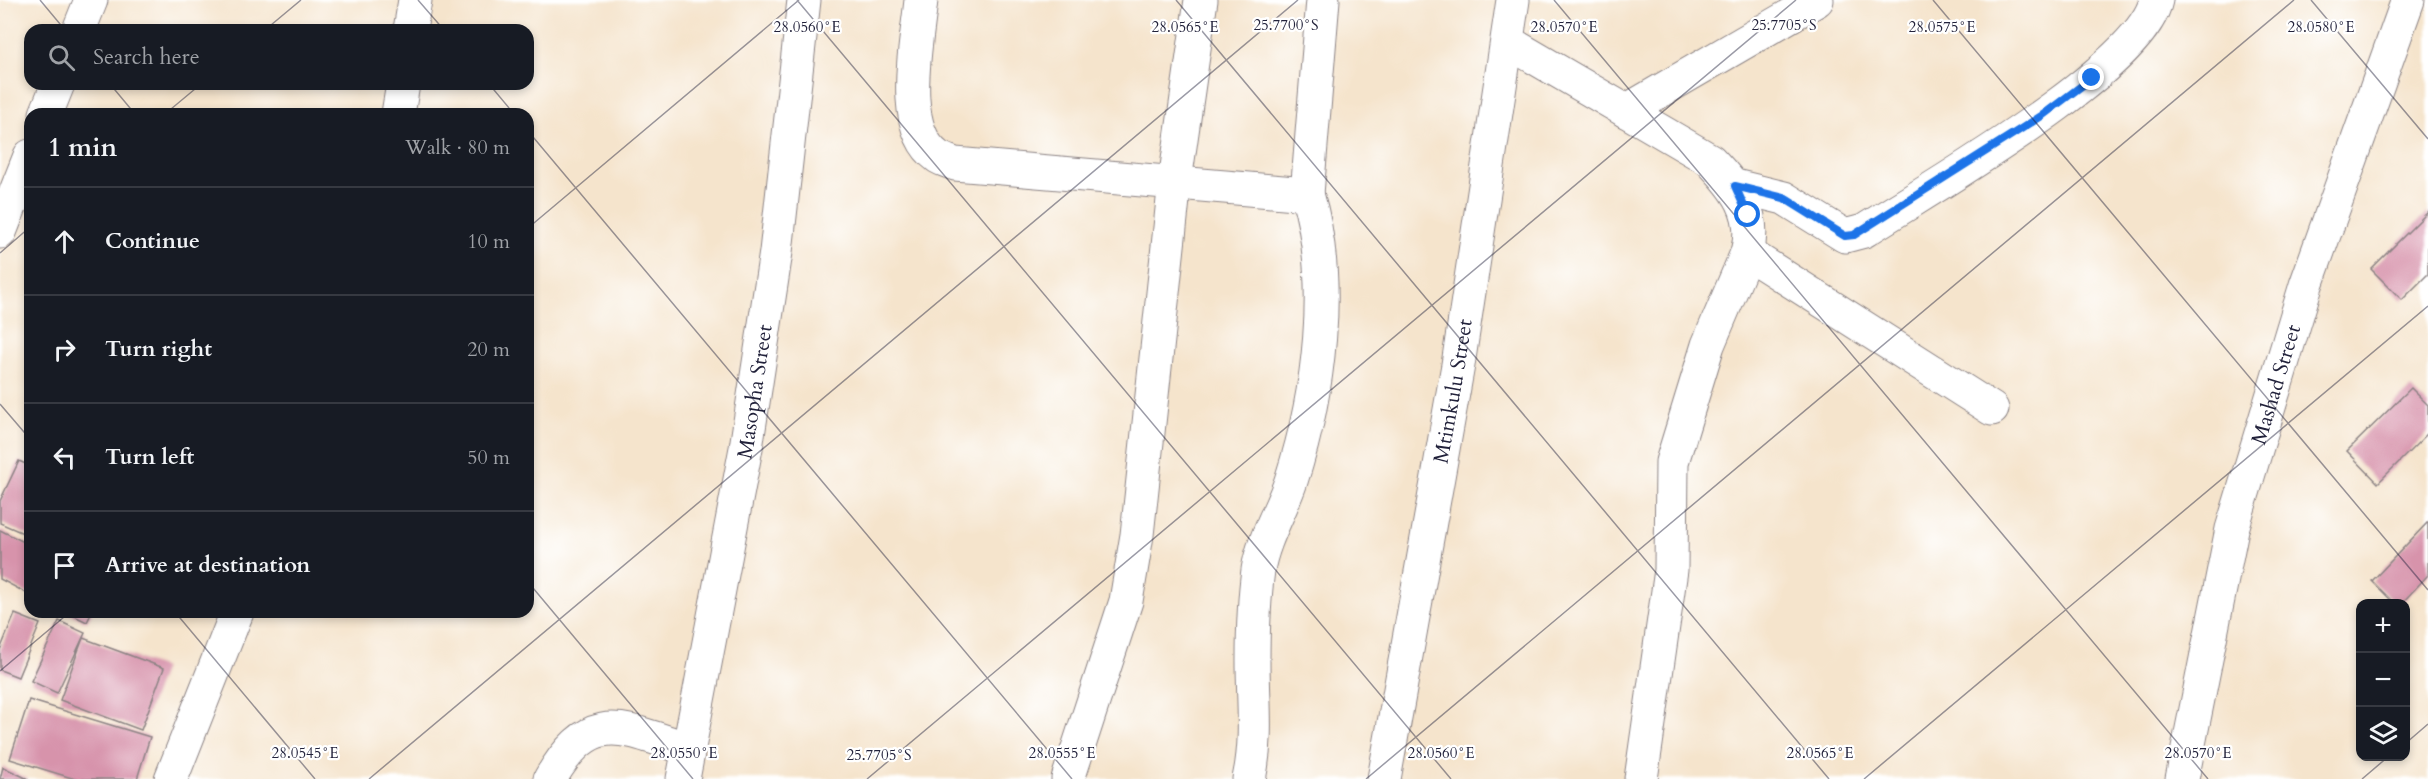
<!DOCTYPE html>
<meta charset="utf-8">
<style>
:root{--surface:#171b24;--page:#242831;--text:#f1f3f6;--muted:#9ea1a6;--line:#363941}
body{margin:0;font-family:Cardo,serif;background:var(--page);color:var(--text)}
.controls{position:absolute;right:18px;bottom:18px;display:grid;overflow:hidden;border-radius:12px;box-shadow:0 3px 9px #0003}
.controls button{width:54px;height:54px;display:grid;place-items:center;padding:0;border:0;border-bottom:2px solid var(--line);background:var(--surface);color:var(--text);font:30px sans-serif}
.stop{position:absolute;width:18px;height:18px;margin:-14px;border:4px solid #1a73e8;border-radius:50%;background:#fff}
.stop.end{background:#1a73e8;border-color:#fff;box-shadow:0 2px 6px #0008}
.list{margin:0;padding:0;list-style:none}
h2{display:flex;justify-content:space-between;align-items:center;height:78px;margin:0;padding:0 24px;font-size:26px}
h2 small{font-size:20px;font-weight:400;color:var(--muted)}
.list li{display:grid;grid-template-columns:39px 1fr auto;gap:18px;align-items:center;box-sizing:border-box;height:108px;padding:0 24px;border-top:2px solid var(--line)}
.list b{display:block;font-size:22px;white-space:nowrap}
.list em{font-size:20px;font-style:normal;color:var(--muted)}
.icon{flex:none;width:33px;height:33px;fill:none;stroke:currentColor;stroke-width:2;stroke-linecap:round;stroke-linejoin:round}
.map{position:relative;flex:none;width:2428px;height:779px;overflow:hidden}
.search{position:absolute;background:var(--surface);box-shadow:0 3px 9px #0003;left:24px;top:24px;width:510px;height:66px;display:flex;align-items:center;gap:15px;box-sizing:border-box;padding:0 21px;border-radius:18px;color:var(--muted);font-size:22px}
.panel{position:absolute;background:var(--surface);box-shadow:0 3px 9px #0003;left:24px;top:108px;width:510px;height:510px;border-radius:18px}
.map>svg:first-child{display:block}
.building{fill:#d793ab}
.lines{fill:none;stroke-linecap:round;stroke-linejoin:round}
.street-casing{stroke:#8c8384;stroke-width:35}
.secondary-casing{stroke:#8c8384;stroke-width:35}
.street{stroke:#fff;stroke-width:33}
.secondary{stroke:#fff;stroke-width:33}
.route{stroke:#1a73e8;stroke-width:8}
.ticks{fill:none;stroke:#22223b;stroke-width:1.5;stroke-opacity:0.45}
.labels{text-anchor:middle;stroke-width:4.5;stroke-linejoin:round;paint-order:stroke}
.street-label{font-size:21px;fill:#22223b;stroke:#fff}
.ticks-label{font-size:15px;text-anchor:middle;fill:#22223b;stroke:#fff;stroke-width:4.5;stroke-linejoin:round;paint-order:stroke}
</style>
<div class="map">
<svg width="2428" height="779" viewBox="0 0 2428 779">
<rect width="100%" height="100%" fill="#fff"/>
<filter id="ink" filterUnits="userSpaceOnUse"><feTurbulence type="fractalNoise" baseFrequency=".0167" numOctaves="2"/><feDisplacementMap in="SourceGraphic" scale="12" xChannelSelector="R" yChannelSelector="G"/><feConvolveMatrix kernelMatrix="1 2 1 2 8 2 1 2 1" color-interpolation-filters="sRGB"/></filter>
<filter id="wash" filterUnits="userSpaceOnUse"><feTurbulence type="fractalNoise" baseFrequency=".008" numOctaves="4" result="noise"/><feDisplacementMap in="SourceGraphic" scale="24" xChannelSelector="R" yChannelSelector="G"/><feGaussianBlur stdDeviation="1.35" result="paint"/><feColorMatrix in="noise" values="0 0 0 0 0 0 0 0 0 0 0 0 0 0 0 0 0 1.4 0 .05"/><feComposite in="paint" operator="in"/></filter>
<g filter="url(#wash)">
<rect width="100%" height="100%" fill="#f5e4cc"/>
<g id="blocks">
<path class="building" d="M 2428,212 L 2428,274 L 2402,300 L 2371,269 Z
M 2411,388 L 2428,405 L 2428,433 L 2378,483 L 2347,451 Z
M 19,461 L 30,466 L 30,536 L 0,523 L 0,501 Z
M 2428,522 L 2428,575 L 2401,604 L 2395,604 L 2372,581 Z
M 0,530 L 30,545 L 30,595 L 0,579 Z
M 66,612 L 92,612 L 87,622 Z
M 15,614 L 40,624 L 18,677 L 0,670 L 0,650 Z
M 59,621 L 85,633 L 57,693 L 31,681 Z
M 83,638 L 164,668 L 141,730 L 60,700 Z
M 29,700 L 150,737 L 137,779 L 75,779 L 10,759 Z
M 3,767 L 28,779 L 0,779 Z"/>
</g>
</g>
<g filter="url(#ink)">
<use href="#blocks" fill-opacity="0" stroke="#8c8384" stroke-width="1.5"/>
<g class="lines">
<g class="street-casing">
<g id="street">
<path d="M 921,0 C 917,43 897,128 938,157 C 943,160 950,162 955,164 L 1307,194 C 1334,282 1319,394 1291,481 C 1281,511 1263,539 1258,570 C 1254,600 1253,631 1253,661 C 1253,702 1258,739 1249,779"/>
<path d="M 79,30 L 91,0"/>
<path d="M 410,30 L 415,0"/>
<path d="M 1508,42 L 1710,160 C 1736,187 1758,213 1747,253 L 1708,345 L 1672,462 L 1671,570 L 1641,779"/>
<path d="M 1626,111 L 1817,0"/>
<path d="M 46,114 L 58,84"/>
<path d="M 398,114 L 403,84"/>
<path d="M 1735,186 L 1784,198 L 1845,236 L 1864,231 C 1927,190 2142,68 2156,0"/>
<path d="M 1307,194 L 1323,0"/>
<path d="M 0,232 L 30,156"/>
<path d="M 1747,253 L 1992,409"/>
<path d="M 171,779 L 237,612"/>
<path d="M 550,779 C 592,706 622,729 689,749"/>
<path d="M 1068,779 L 1126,601 L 1137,535 L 1175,181 L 1201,0"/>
<path id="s1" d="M 1384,779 L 1458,365 L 1513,0"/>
<path id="s2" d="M 2182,779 L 2232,529 L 2306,285 L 2408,0"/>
</g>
</g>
<g class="secondary-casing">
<g id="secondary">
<path id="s3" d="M 683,779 L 746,448 L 776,252 L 804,0"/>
</g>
</g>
<use href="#street" class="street"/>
<use href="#secondary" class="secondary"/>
</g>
</g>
<g class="lines" filter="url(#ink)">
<path class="route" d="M 1748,215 L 1735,186 L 1784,198 L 1845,236 L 1854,235 L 2043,115 L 2092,78"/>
</g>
<path class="ticks" d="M 40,0 L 65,30M 418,0 L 444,30M 797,0 L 1451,779M 1176,0 L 1829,779M 1554,0 L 2208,779M 1933,0 L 2428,590M 2311,0 L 2428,139M 265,30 L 301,0M 110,84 L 135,114M 489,84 L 514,114M 165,114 L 201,84M 528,131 L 1072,779M 528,228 L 799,0M 0,253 L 30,227M 0,404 L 30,439M 528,582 L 693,779M 175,612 L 315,779M 0,671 L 70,612M 2406,743 L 2428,724M 369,779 L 1298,0M 867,779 L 1796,0M 1366,779 L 2294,0M 1864,779 L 2428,306M 2362,779 L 2389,756"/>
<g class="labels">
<g class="street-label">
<text dy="7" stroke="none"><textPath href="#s2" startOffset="406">Mashad Street</textPath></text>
<text dy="7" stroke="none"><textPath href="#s1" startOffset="394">Mtimkulu Street</textPath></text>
<text dy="7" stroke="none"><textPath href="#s3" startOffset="394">Masopha Street</textPath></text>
</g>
</g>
<g class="ticks-label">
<text x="1286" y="30">25.7700°S</text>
<text x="1784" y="30">25.7705°S</text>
<text x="2321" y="32">28.0580°E</text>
<text x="807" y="32">28.0560°E</text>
<text x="1185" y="32">28.0565°E</text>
<text x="1564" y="32">28.0570°E</text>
<text x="1942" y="32">28.0575°E</text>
<text x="305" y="758">28.0545°E</text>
<text x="684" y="758">28.0550°E</text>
<text x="1062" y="758">28.0555°E</text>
<text x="1441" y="758">28.0560°E</text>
<text x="1820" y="758">28.0565°E</text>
<text x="2198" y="758">28.0570°E</text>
<text x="879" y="760">25.7705°S</text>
</g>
</svg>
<div class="controls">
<button>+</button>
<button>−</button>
<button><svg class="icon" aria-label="layers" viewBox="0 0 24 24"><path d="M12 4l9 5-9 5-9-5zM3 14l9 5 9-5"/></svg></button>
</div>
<div class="stop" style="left:1748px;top:215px"></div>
<div class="stop end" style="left:2092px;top:78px"></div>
<div class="search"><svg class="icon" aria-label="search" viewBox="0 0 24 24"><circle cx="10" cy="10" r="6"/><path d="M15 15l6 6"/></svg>Search here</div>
<section class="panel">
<h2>1 min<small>Walk · 80 m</small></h2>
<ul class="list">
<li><svg class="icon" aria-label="ahead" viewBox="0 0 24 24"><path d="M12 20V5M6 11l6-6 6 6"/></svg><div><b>Continue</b></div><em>10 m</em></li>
<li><svg class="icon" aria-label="right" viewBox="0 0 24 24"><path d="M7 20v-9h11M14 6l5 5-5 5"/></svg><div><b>Turn right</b></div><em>20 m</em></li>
<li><svg class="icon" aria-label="left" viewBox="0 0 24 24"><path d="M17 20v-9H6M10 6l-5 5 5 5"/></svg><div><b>Turn left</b></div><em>50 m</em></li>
<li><svg class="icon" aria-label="arrive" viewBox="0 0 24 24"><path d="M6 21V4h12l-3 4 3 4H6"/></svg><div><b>Arrive at destination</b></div></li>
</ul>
</section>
</div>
